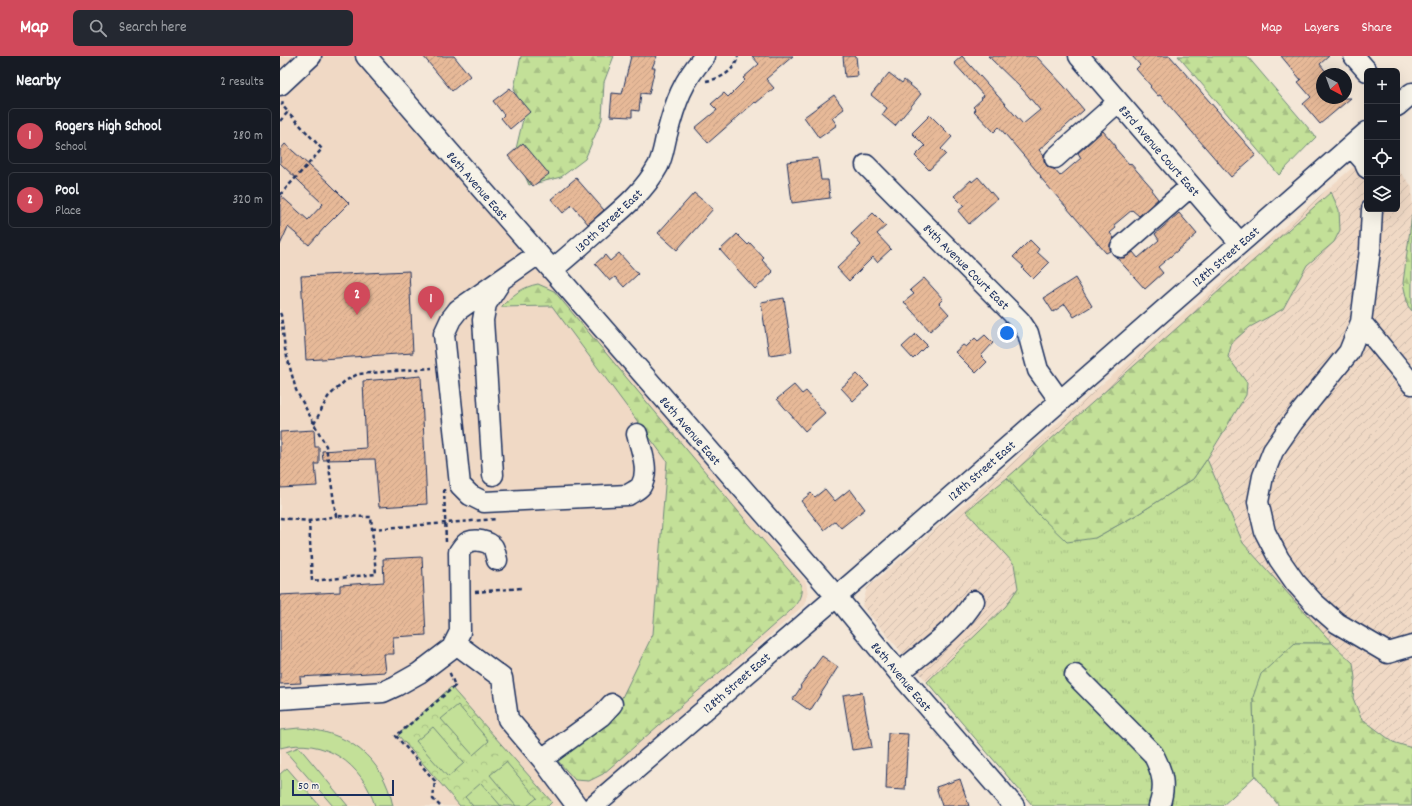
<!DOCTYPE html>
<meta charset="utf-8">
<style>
:root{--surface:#171b24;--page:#242831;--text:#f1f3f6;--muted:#9ea1a6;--line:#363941;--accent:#d1495b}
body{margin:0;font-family:Dekko,sans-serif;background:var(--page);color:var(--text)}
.controls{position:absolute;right:12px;top:12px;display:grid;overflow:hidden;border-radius:6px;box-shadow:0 4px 16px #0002}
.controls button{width:36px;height:36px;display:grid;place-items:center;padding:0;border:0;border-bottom:1px solid var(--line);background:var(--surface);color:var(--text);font:20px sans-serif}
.compass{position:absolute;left:1036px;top:12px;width:36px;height:36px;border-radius:50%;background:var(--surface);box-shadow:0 4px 16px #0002;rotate:139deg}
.scale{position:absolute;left:12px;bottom:10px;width:102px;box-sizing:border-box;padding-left:4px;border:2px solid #1b2f5e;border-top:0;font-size:11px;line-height:14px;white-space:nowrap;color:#1b2f5e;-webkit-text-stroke:3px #f7f3e8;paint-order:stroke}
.you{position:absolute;left:727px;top:277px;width:14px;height:14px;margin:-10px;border:3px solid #fff;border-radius:50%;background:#1a73e8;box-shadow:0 0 0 6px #1a73e833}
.badge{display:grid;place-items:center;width:26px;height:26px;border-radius:50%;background:var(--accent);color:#fff;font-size:13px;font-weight:700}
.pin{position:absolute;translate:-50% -33px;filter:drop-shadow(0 1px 2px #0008)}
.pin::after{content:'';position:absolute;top:21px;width:14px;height:12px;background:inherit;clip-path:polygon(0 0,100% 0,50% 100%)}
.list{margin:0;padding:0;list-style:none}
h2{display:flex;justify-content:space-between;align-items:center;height:52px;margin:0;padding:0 16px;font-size:17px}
h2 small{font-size:13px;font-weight:400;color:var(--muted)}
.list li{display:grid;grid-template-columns:26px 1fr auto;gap:12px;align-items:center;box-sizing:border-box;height:56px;margin:0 8px 8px;padding:0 8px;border:1px solid var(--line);border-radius:6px}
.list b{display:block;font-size:15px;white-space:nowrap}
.list p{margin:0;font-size:13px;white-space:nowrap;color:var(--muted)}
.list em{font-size:13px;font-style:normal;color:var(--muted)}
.icon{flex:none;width:22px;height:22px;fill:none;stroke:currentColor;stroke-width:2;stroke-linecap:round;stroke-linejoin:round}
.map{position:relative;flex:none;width:1132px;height:750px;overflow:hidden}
header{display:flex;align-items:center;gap:24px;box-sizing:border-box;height:56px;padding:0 20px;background:var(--accent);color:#fff}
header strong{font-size:19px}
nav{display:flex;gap:22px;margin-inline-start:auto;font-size:14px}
.search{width:280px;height:36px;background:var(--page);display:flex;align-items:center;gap:10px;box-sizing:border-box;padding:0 14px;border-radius:6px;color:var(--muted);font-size:15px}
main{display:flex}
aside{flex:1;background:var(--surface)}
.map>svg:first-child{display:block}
.built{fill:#f0d9c5}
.industrial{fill:url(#industrial-furrows)}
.grass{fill:url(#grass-tufts);stroke:#6f887b}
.forest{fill:url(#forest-firs);stroke:#6f887b}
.park{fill:url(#park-crowns);stroke:#6f887b}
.pitch{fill:#c3e098;stroke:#6f887b}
.building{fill:url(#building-hatch);stroke:#1b2f5e}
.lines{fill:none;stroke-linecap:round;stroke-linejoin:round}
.minor-casing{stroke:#1b2f5e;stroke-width:23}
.path{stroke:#1b2f5e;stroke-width:2.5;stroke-dasharray:4 3;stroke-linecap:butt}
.minor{stroke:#f7f3e8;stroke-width:20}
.labels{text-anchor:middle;stroke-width:3.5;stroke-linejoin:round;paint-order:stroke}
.street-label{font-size:13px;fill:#1b2f5e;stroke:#f7f3e8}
</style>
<header>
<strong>Map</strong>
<div class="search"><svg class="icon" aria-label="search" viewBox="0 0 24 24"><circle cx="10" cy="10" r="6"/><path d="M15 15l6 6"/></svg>Search here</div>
<nav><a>Map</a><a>Layers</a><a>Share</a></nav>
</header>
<main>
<aside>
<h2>Nearby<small>2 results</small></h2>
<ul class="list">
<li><span class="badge">1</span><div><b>Rogers High School</b><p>School</p></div><em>280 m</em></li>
<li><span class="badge">2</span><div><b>Pool</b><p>Place</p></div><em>320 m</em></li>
</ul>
</aside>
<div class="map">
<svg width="1132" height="750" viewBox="0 0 1132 750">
<defs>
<pattern id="industrial-furrows" width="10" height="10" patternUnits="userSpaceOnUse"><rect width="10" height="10" fill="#f0d9c5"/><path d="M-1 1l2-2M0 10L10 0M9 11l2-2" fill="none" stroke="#cdbbac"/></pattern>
<pattern id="grass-tufts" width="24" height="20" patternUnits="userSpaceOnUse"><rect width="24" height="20" fill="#c3e098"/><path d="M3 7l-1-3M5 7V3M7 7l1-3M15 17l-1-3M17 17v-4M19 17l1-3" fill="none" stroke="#a7c085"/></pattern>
<pattern id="forest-firs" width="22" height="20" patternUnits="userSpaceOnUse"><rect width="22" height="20" fill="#c3e098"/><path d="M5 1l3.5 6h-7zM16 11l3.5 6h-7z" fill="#a7c085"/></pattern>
<pattern id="park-crowns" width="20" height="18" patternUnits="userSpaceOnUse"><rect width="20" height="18" fill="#c3e098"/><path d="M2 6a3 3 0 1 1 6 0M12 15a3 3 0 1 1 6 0" fill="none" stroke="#a7c085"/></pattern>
<pattern id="building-hatch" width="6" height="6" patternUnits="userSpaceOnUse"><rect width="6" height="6" fill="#e7b998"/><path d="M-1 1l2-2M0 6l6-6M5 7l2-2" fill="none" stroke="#c69f85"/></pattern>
</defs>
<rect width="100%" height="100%" fill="#f4e7d8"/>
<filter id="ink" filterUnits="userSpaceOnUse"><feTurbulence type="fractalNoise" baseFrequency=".025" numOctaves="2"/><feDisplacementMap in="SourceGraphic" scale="8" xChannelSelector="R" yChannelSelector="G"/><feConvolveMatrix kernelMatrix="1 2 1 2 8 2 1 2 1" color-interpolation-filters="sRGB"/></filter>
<g filter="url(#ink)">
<path class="built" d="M 0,0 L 78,0 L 526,526 L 528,538 L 524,549 L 299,750 L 0,750 Z"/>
<path class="industrial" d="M 1087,99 L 1087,153 L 1117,153 L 1117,113 L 1132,130 L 1132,750 L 999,750 L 975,720 L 942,750 L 753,750 L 582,550 L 587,532 Z"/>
<path class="grass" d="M 927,403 L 963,487 L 1052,587 L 1015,587 L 973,641 L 975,720 L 942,750 L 753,750 L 647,626 L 726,550 L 738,532 L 734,508 L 686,455 L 727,422 L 759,459 L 815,482 L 858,458 L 913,423 Z"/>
<path class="forest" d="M 241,0 L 334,0 L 324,26 L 322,63 L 305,103 L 281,121 L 249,129 L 235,97 L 244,59 L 234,32 Z
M 898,0 L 967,0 L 1036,81 L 999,119 Z
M 1051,136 L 1059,154 L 1060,174 L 1054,186 L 1027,209 L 1003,253 L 970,271 L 952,286 L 948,301 L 967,327 L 966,339 L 927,403 L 913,423 L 858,458 L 815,482 L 787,486 L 759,459 L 727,422 Z
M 1132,158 L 1132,255 L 1128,250 L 1123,227 Z
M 258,228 L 274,235 L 468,467 L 521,528 C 524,546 509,556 496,567 L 323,718 L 309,725 L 295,724 L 278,705 L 304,682 L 314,678 L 331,664 L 373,578 L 387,405 L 272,250 L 221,251 C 233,239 242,231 258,228 Z
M 1015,587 L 1052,587 L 1073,607 L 1075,622 L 1073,642 L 1081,662 L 1113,686 L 1132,692 L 1132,750 L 999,750 L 975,720 L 973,641 L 981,618 Z"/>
<path class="park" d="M 171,631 L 272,746 L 268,750 L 180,750 L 118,679 Z"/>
<path class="pitch" d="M 178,649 L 209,685 L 193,699 L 161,663 Z
M 153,671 L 184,707 L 168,721 L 136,685 Z
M 19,672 C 67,675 103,701 113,750 L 95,750 C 83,708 44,680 0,692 L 0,674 Z
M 19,691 L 68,750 L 53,750 L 6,696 Z
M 226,706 L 257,742 L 247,750 L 236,750 L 210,719 Z
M 7,712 L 40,750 L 0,750 L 0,718 Z
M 201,727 L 221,750 L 193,750 L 185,741 Z"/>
<path class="building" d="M 143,0 L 174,0 L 190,20 L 172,35 Z
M 351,0 L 377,0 L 372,12 L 375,12 L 369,38 L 361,37 L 359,55 L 352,54 L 352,61 L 330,60 L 332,37 L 342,38 Z
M 472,0 L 513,0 L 486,23 L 494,32 L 476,47 L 475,46 L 428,87 L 415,72 L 437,54 L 431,48 L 444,37 L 448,41 L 465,24 L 463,22 L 479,8 Z
M 563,0 L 576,0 L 578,20 L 565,21 Z
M 682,0 L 743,68 L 760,54 L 743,34 L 708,0 L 756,0 L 784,30 L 804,54 L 759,94 L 764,100 L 764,105 L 767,110 L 774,113 L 780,120 L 801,102 L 798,97 L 823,75 L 836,90 L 835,92 L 849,108 L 850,107 L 873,133 L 871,134 L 878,143 L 859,160 L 852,154 L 834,169 L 836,172 L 830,177 L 834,182 L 830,188 L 830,195 L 826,197 L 760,121 L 761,120 L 719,71 L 714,76 L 694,55 L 696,54 L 693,51 L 702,43 L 701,42 L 704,40 L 674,7 Z
M 852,0 L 890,0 L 976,99 L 951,121 L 880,39 L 878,40 L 870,31 L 871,30 L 856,13 L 860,9 Z
M 1001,0 L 1049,0 L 1040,8 L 1047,17 L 1042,18 L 1042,42 L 1071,42 L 1040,68 L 1023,48 L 1031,41 L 1018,26 L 1021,24 Z
M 609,17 L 622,27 L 624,24 L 641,38 L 615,70 L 602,59 L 607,52 L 591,39 Z
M 230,32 L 250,56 L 230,73 L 221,62 L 224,59 L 213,45 Z
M 554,39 L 564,53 L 552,62 L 557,69 L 539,82 L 524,61 Z
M 650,59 L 672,81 L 661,93 L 666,98 L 649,114 L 635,100 L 645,90 L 632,77 Z
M 243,87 L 269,118 L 253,130 L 228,100 Z
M 5,88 L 48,126 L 69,147 L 45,171 L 29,189 L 8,171 L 0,189 L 0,139 L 28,164 L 43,148 L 0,107 L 0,94 Z
M 538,102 L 541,124 L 548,124 L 550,142 L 512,147 L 507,106 Z
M 698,121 L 717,143 L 689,168 L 678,155 L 684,150 L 674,140 L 691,124 L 692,126 Z
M 296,122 L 324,154 L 308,168 L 292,149 L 283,157 L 271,143 Z
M 414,137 L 433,153 L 397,194 L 378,177 Z
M 593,157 L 606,170 L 597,178 L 611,193 L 597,206 L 593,201 L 569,225 L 557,212 L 581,189 L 571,178 Z
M 899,157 L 917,178 L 878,211 L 883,217 L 865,233 L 836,201 L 844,202 L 853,196 L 858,202 L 879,184 L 875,178 Z
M 457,178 L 468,189 L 470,187 L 484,202 L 482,204 L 493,216 L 475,233 L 440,194 Z
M 750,184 L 759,193 L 757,196 L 769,207 L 753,223 L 742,212 L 744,211 L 733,201 Z
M 339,197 L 358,218 L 344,231 L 335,221 L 330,225 L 315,208 L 325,199 L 330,205 Z
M 129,215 L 133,297 L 26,304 L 21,220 Z
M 644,222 L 663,243 L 659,247 L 669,258 L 650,275 L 624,246 L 634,238 L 630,234 Z
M 795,222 L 812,250 L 794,261 L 785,248 L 773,256 L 764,242 Z
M 504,242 L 512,296 L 489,299 L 481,246 Z
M 636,278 L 647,289 L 633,303 L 622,291 Z
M 705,279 L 713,287 L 701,300 L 707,306 L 696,317 L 675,296 L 683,289 L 686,291 L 695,282 L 698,285 Z
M 577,318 L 589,330 L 573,345 L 561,332 Z
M 141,320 L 147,448 L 99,451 L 95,403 L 43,404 L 42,395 L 86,392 L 83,325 Z
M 514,329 L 522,338 L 526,335 L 545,357 L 525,375 L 497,343 Z
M 34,374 L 35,391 L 39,391 L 39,408 L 35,408 L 37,430 L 0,432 L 0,376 Z
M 545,433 L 555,445 L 570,433 L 585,453 L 561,472 L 555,465 L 544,474 L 521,445 L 531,437 L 535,441 Z
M 142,501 L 146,579 L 113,581 L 114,598 L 104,598 L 106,616 L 20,621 L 21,627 L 0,628 L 0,539 L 60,536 L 60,529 L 104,526 L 103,503 Z
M 542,600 L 558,611 L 530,655 L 513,643 L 521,631 L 520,630 Z
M 582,636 L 592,691 L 572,694 L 563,639 Z
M 608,677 L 628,678 L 625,734 L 606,733 Z
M 680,723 L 689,750 L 662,750 L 656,731 Z"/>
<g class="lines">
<g class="minor-casing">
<path id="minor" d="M 86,0 L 556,540 L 619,617 L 734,750
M 799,0 L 960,187
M 1074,0 L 1087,15
M 0,29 L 31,0
M 1117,50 L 1132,37
M 1071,90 L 1084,105 L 1087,112
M 775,102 L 838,46
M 586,109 L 740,265 L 748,277 L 758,314 L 780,345
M 1092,153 L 1090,194 L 1081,266 L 1069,296 L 1013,366 L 993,395 L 983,420 L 978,446 L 985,476 L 999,503 L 1015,526 L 1033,546 L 1057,567 L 1108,597 L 1132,590
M 841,191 L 911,130
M 258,198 L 178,254 L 171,263 L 164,278 L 180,429 L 190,439 L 204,446 L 348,439 C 352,436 358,434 361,430 C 370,415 361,393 357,378
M 272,214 C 290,199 307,184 325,168 C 345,151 365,134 378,110 C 383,100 384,89 387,78 C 395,47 403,24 425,0
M 1081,266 L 1132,328
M 213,419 L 203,264 L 206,248 L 219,228
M 175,587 L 222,622 L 228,663 L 262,703
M 619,617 C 641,598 680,571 694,545
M 795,619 L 873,698 C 883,717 886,730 879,750
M 0,643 L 103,636 L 116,630 L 139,617 L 172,592 L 180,576 L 179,496 C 182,492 184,488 188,486 C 196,483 208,485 213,491 C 215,495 216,500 217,504
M 297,750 L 262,703 L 321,660 L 332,648
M 313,750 L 578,522 L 1087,76"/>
</g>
<path class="path" d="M 426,25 C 441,23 455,15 458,0
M 0,65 L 8,56 L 2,49 L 3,44
M 0,139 L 42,93 L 8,56
M 0,257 L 1,259 L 5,293 L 16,334 L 46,390 L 56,460 L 29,465 L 0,462
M 34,368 L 48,341 L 65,325 L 78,318 L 152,312
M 164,433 L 166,486
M 29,465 L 32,525 L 96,518 L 91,461 L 56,460
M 92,473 L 217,463
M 195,536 L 242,532
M 160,750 L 153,743 L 155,725 L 116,680 L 175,630 L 169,615"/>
<use href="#minor" class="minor"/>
</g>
</g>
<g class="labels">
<g class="street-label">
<text transform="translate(880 94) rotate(49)" y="5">83rd Avenue Court East</text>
<text transform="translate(198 129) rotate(49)" y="5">86th Avenue East</text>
<text transform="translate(328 164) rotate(-43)" y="5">130th Street East</text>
<text transform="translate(945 200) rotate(-41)" y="5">128th Street East</text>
<text transform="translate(687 210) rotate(45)" y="5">84th Avenue Court East</text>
<text transform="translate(411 374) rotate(49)" y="5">86th Avenue East</text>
<text transform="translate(701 414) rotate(-41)" y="5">128th Street East</text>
<text transform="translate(622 620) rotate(50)" y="5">86th Avenue East</text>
<text transform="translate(456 626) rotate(-41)" y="5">128th Street East</text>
</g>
</g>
</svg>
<div class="controls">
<button>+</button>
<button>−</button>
<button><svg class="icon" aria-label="locate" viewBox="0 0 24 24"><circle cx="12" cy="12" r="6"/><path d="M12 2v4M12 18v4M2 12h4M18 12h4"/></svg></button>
<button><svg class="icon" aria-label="layers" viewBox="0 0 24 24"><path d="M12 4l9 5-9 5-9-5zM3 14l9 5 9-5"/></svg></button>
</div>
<svg class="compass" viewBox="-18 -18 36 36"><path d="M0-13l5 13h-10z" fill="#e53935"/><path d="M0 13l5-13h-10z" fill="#9ea1a6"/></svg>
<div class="scale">50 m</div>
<div class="you"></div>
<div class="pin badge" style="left:151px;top:263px">1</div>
<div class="pin badge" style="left:77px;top:259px">2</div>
</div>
</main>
